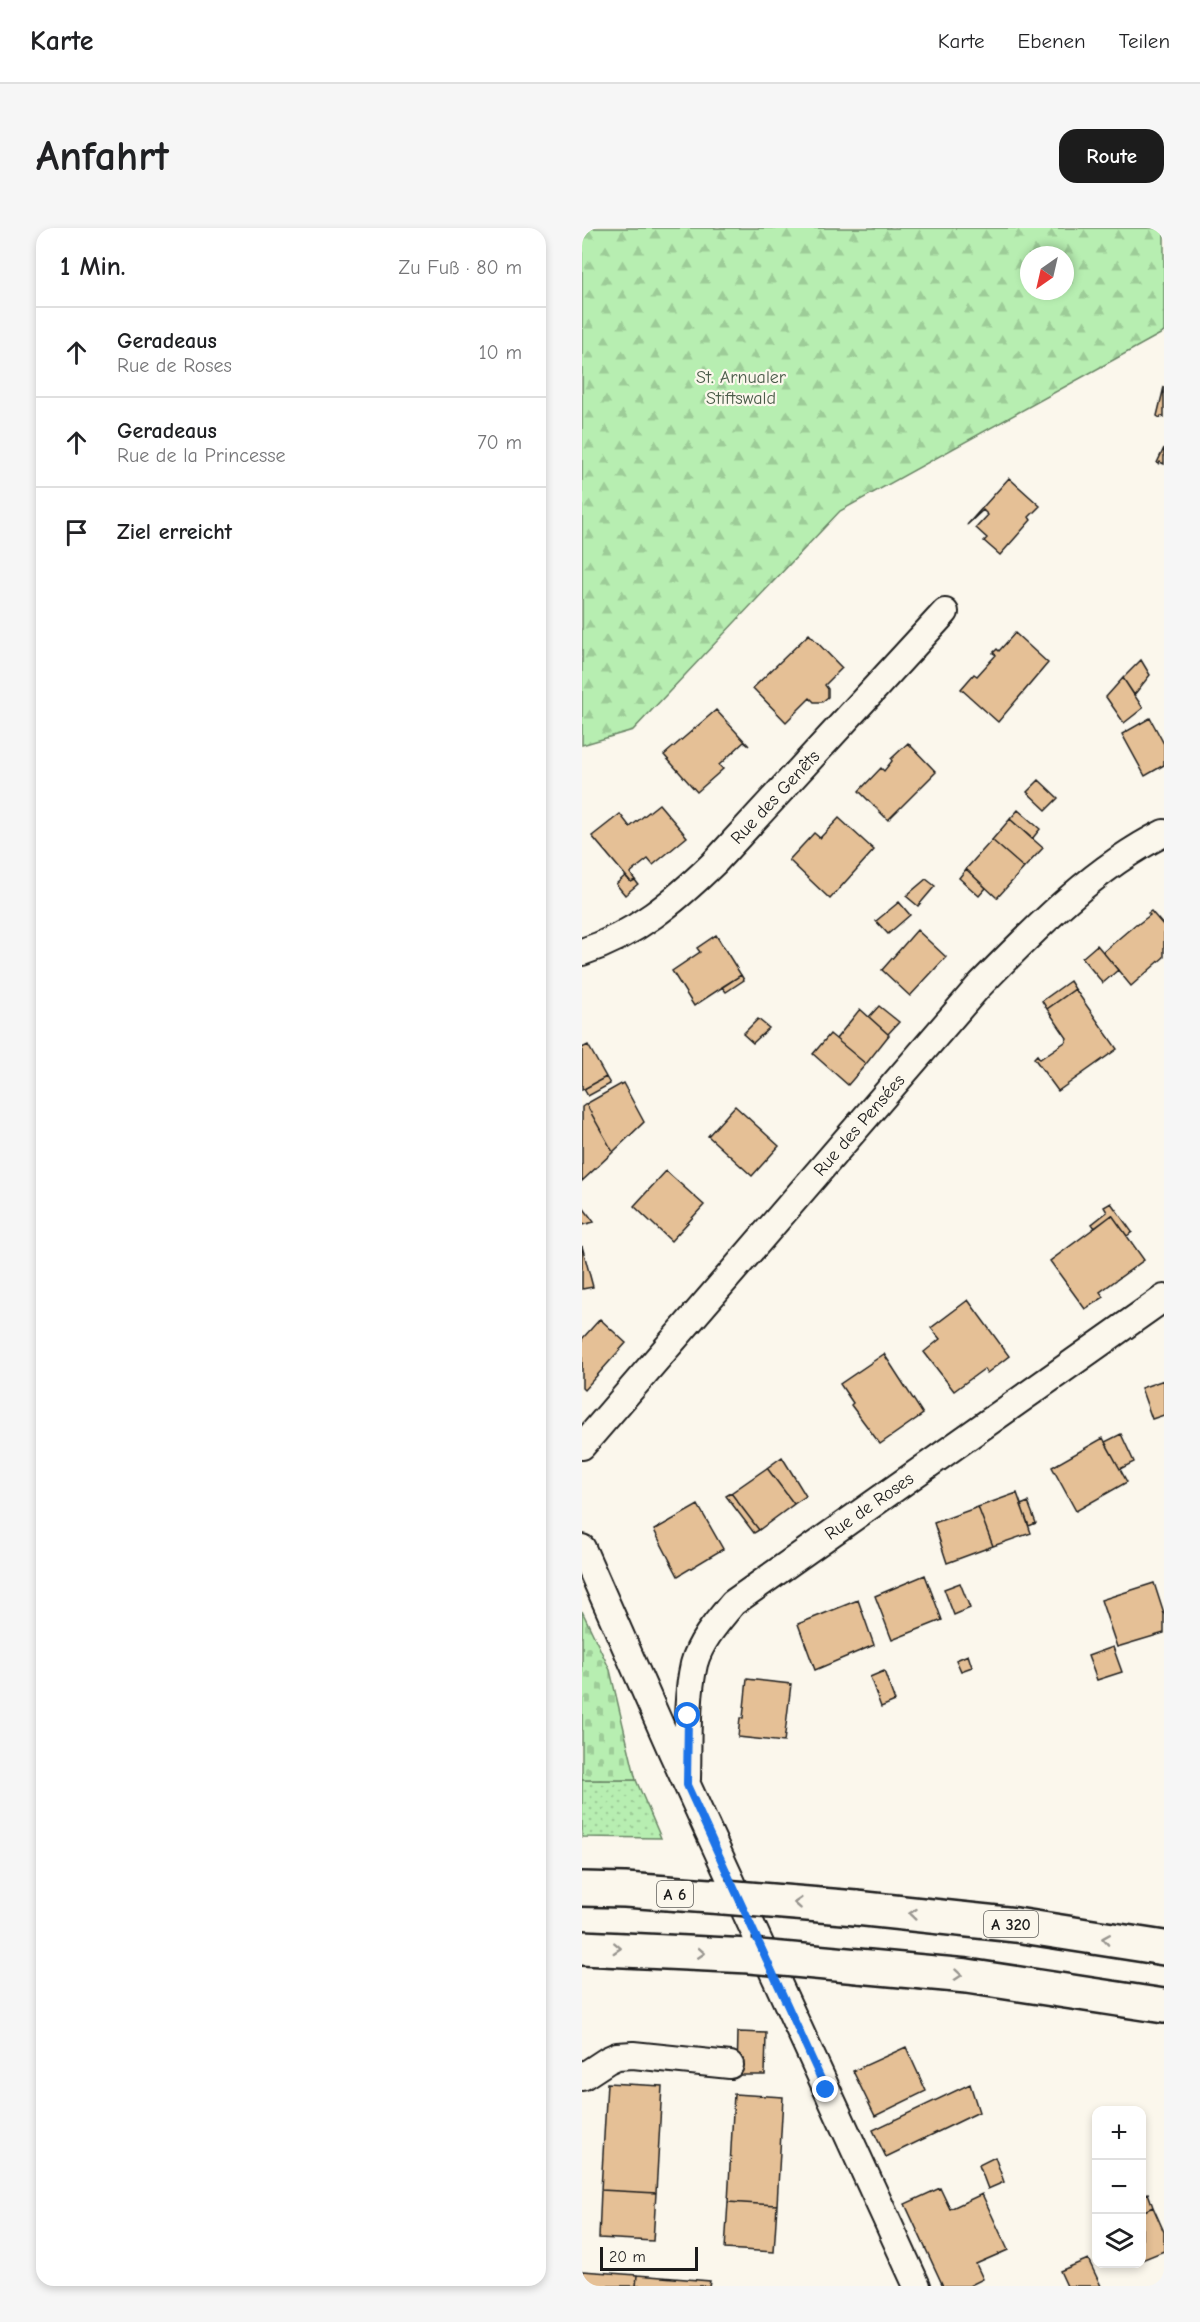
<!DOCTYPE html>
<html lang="de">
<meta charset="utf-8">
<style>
:root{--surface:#fff;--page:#f6f6f6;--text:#202124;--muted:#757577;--line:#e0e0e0;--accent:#1c1c1c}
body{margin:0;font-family:"Comic Neue",sans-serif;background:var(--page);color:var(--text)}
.controls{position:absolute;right:18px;bottom:18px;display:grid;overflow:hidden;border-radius:12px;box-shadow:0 3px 9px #0003}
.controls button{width:54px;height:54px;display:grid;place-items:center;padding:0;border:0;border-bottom:2px solid var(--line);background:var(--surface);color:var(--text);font:30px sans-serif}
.compass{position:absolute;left:438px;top:18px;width:54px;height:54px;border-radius:50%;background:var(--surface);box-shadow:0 3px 9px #0003;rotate:214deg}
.scale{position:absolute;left:18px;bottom:15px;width:98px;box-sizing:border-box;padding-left:6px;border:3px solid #1c1c1c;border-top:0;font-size:16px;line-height:21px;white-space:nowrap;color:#1c1c1c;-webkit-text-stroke:4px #fbf7ec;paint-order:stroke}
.stop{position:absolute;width:18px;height:18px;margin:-14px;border:4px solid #1a73e8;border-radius:50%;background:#fff}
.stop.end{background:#1a73e8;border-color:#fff;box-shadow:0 2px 6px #0008}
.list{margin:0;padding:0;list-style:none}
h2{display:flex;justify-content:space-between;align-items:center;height:78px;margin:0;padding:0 24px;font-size:26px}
h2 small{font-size:20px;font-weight:400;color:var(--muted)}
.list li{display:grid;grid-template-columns:39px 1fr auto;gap:18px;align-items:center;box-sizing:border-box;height:90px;padding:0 24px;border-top:2px solid var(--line)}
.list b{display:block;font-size:22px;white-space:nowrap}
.list p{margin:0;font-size:20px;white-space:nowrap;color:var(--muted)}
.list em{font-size:20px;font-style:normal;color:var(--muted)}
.icon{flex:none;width:33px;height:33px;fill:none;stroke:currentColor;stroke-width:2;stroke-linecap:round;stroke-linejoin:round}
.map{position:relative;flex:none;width:582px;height:2058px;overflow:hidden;border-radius:18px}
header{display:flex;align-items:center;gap:36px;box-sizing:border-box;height:84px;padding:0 30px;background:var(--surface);border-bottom:2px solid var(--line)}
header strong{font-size:28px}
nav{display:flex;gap:33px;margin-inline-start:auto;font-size:21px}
.intro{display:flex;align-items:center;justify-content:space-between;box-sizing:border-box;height:144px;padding:0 36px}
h1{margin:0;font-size:42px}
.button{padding:15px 27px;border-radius:18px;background:var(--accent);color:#fff;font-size:21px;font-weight:700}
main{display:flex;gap:36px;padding:0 36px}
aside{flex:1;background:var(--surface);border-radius:18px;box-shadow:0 3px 9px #0003}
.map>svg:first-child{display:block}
.grass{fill:url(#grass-dots);stroke:#6a8566;stroke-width:1.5}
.forest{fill:url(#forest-firs);stroke:#6a8566;stroke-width:1.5;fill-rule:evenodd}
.cemetery{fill:url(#cemetery-stones);stroke:#6a8566;stroke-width:1.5}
.building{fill:#e5c096;stroke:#1c1c1c;stroke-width:1.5}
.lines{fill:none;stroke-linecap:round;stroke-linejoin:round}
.minor-casing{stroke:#1c1c1c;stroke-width:30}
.motorway-casing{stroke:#1c1c1c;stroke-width:38}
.minor{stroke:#fbf7ec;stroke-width:26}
.motorway{stroke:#fbf7ec;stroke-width:33}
.motorway-bridge-casing{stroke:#1c1c1c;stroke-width:38;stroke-linecap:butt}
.motorway-bridge{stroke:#fbf7ec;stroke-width:33}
.oneway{stroke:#97948e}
.route{stroke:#1a73e8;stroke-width:8}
.labels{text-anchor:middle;stroke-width:4.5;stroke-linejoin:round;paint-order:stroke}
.shield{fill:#fbf7ec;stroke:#5f5e5a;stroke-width:1.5}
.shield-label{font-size:16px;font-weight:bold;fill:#1c1c1c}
.park-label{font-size:18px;fill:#4a5b49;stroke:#fbf7ec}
.street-label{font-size:18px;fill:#1c1c1c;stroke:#fbf7ec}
</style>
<header>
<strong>Karte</strong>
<nav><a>Karte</a><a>Ebenen</a><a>Teilen</a></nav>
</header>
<div class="intro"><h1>Anfahrt</h1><a class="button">Route</a></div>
<main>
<aside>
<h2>1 Min.<small>Zu Fuß · 80 m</small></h2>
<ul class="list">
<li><svg class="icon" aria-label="ahead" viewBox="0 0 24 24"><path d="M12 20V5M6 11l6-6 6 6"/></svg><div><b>Geradeaus</b><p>Rue de Roses</p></div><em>10 m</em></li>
<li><svg class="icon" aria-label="ahead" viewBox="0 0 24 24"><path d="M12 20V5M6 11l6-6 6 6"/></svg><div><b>Geradeaus</b><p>Rue de la Princesse</p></div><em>70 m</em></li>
<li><svg class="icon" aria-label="arrive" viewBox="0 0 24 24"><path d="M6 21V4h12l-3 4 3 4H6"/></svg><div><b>Ziel erreicht</b></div></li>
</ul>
</aside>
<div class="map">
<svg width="582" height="2058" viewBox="0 0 582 2058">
<defs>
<pattern id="grass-dots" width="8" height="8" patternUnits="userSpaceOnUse" patternTransform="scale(1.5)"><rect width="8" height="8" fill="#b7eeb1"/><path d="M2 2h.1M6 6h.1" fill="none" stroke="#9dcc98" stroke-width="1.8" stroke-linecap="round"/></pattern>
<pattern id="forest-firs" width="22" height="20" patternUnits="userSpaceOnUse" patternTransform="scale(1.5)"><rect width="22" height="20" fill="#b7eeb1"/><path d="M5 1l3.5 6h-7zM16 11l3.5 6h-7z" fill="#9dcc98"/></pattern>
<pattern id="cemetery-stones" width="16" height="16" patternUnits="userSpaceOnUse" patternTransform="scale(1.5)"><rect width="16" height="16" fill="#b7eeb1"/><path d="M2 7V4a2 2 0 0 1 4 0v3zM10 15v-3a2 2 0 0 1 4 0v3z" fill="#9dcc98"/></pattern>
</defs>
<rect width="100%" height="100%" fill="#fbf7ec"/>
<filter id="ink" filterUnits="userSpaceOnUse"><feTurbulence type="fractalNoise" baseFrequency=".0167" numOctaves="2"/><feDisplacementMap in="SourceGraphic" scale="12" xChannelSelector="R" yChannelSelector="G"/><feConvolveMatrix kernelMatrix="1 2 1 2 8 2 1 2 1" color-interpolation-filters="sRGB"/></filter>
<g filter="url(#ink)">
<path class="grass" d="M 0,1552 L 54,1552 L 79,1610 L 0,1609 Z"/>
<path class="forest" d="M 0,0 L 582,0 L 582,104 L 258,283 L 51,502 L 0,517 ZM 447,27 L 483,27 L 483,63 L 447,63 Z"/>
<path class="cemetery" d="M 0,1383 L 28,1442 L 54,1552 L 0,1552 Z"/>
<path class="building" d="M 582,159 L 582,189 L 579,188 L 578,190 L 575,188 Z
M 582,220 L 582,236 L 578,234 L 577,236 L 575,235 Z
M 427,250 L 458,278 L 447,289 L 449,292 L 418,327 L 402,313 L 405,310 L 394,300 L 406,287 L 401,282 L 385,297 Z
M 433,405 L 466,435 L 416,494 L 379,461 L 392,446 L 395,448 L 414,427 L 411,425 L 415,421 L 417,423 Z
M 227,406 L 260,440 L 243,457 L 246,461 L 246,469 L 240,474 L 232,474 L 228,470 L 204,494 L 171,460 Z
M 559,432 L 568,447 L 552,467 L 541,450 Z
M 541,450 L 561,480 L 542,495 L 524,469 Z
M 134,482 L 167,518 L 162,514 L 137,537 L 141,541 L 115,564 L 82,527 Z
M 568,490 L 582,516 L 582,537 L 563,548 L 540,506 Z
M 326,515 L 354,544 L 306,592 L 277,563 L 299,540 L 302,543 L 310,533 L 309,531 Z
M 457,552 L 476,570 L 464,582 L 445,564 Z
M 77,576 L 105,609 L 71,637 L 66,631 L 48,645 L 53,652 L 49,654 L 10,608 L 38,586 L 48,599 Z
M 436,582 L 458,601 L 450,611 L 428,591 Z
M 257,590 L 292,622 L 248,671 L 207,632 L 232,605 L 238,610 Z
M 428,591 L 461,620 L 442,640 L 410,612 Z
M 410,612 L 442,640 L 415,670 L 384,641 Z
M 384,641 L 404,660 L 397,668 L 377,650 Z
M 43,648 L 49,654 L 53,652 L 56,656 L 43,667 L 34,656 Z
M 344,651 L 353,658 L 336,678 L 324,668 Z
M 317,674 L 328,687 L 306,706 L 294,693 Z
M 569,683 L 582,698 L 582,729 L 549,758 L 521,724 L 554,696 L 555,697 L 568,687 L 566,685 Z
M 335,702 L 364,729 L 328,768 L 300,742 Z
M 134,707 L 159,747 L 112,778 L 90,743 L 118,724 L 115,720 Z
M 515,717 L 536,742 L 521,755 L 500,730 Z
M 159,747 L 162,752 L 144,764 L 140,759 Z
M 488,753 L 493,761 L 465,781 L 460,773 Z
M 493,761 L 535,821 L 476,863 L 452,830 L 455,827 L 458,831 L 483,814 L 485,810 L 465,781 Z
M 297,778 L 317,794 L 306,806 L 287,789 Z
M 278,781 L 307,807 L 284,836 L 254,811 Z
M 176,791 L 187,800 L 171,815 L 161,806 Z
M 248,806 L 284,836 L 266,857 L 231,826 Z
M 6,817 L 24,849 L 0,862 L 0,820 Z
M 24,849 L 28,856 L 6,868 L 2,861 Z
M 41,855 L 62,894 L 31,924 L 4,876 Z
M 4,876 L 31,924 L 0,953 L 0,879 Z
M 153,878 L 197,918 L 170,948 L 126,908 Z
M 84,943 L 122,977 L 89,1013 L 52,978 Z
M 529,975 L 550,1004 L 545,1008 L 530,987 L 513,1000 L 510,996 L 525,984 L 522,979 Z
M 0,978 L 12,994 L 0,997 Z
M 530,987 L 562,1032 L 518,1064 L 522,1069 L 503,1081 L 468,1033 Z
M 0,1018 L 11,1059 L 0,1061 Z
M 386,1072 L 427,1128 L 405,1145 L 402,1141 L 372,1163 L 342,1124 L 358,1111 L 349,1100 Z
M 18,1091 L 44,1115 L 2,1162 L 0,1160 L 0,1111 Z
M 302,1126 L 341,1186 L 298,1216 L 269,1177 L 271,1175 L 258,1156 Z
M 582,1152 L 582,1187 L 570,1191 L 559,1160 Z
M 539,1206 L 552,1234 L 538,1241 L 523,1214 Z
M 521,1210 L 545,1254 L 494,1283 L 470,1239 Z
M 200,1229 L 224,1268 L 212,1276 L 185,1240 Z
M 185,1240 L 212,1276 L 177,1302 L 149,1265 Z
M 149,1265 L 177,1302 L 172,1305 L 144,1268 Z
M 435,1265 L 449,1305 L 411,1318 L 396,1279 Z
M 446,1274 L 454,1295 L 447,1298 L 439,1277 Z
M 116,1277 L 141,1321 L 96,1348 L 72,1302 Z
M 396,1279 L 411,1318 L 365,1335 L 352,1295 Z
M 343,1347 L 360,1392 L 310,1412 L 293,1368 Z
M 378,1355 L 388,1380 L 372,1387 L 362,1361 Z
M 572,1355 L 582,1386 L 582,1405 L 535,1419 L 519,1372 Z
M 276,1372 L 292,1417 L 233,1442 L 216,1396 Z
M 531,1419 L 540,1444 L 515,1452 L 506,1428 Z
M 386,1427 L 390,1439 L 379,1443 L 374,1432 Z
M 302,1443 L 313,1473 L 299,1479 L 288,1449 Z
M 165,1451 L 209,1456 L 202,1514 L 156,1509 L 158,1490 L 161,1490 Z
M 156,1804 L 184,1805 L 183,1847 L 155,1847 Z
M 324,1819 L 344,1863 L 293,1888 L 271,1843 Z
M 25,1855 L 80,1858 L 74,1965 L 19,1962 Z
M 388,1856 L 397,1884 L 304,1929 L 291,1902 Z
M 152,1866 L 201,1869 L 195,1977 L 146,1974 Z
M 413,1929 L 422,1954 L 406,1961 L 397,1937 Z
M 358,1960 L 368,1981 L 400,1966 L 426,2022 L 394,2036 L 401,2051 L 387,2058 L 361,2058 L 323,1976 Z
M 19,1962 L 74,1965 L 71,2013 L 17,2010 Z
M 566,1965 L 571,1979 L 560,1984 L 560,1968 Z
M 146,1974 L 195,1977 L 192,2024 L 143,2021 Z
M 571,1979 L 582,2004 L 582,2023 L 560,2032 L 560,1984 Z
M 506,2031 L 519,2058 L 485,2058 L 478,2043 Z
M 0,2043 L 55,2047 L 54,2058 L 0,2058 Z
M 55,2047 L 128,2053 L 127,2058 L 54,2058 Z"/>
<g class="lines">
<g class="minor-casing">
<path id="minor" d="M 0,724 C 53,707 93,673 132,635 L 363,384
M 0,1218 L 396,759 C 452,702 510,641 582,605
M 0,1320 L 90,1524 L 335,2058
M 105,1551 C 106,1516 104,1471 112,1436 C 118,1413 136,1393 151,1375 L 582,1070
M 0,1849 L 26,1832 L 35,1828 L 51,1827 L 148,1837"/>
</g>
<g class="motorway-casing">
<path id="motorway" d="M 0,1661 L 43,1662 L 142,1669
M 274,1680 L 434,1697 L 582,1720
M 0,1720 L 168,1728
M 276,1738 L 385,1748 L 582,1778"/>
</g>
<use href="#minor" class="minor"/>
<use href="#motorway" class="motorway"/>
<g class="motorway-bridge-casing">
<path id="motorway-bridge" d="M 142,1669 L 274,1680
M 168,1728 L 276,1738"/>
</g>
<use href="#motorway-bridge" class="motorway-bridge"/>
</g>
<defs><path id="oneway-chevron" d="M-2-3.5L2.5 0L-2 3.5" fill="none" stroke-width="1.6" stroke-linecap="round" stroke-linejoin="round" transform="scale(1.5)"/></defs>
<g class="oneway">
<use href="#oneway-chevron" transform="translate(216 1675) rotate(-176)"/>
<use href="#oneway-chevron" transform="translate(331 1686) rotate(-174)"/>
<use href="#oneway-chevron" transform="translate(524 1711) rotate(-171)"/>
<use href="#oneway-chevron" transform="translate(35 1720) rotate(3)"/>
<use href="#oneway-chevron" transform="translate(119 1725) rotate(4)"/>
<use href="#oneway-chevron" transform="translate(376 1747) rotate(5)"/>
</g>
</g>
<g class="lines" filter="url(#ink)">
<path class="route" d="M 106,1488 L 105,1557 L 244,1862"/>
</g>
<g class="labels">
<g class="shield">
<rect x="75" y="1653" width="36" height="26" rx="4.5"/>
<rect x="402" y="1683" width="54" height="26" rx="4.5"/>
</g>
<g class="shield-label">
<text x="93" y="1672">A 6</text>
<text x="429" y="1702">A 320</text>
</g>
<g class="park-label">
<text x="159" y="155">St. Arnualer<tspan x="159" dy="21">Stiftswald</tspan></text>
</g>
<g class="street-label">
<text transform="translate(193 569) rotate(-47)" y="6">Rue des Genêts</text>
<text transform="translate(277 897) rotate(-49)" y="6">Rue des Pensées</text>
<text transform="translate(287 1278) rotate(-35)" y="6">Rue de Roses</text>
</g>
</g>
</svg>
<div class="controls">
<button>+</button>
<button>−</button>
<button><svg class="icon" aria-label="layers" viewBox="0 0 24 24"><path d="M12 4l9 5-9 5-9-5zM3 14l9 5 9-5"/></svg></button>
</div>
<svg class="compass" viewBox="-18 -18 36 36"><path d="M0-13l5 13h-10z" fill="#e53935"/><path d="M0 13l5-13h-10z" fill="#757577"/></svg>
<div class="scale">20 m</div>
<div class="stop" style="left:106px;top:1488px"></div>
<div class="stop end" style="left:244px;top:1862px"></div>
</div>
</main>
